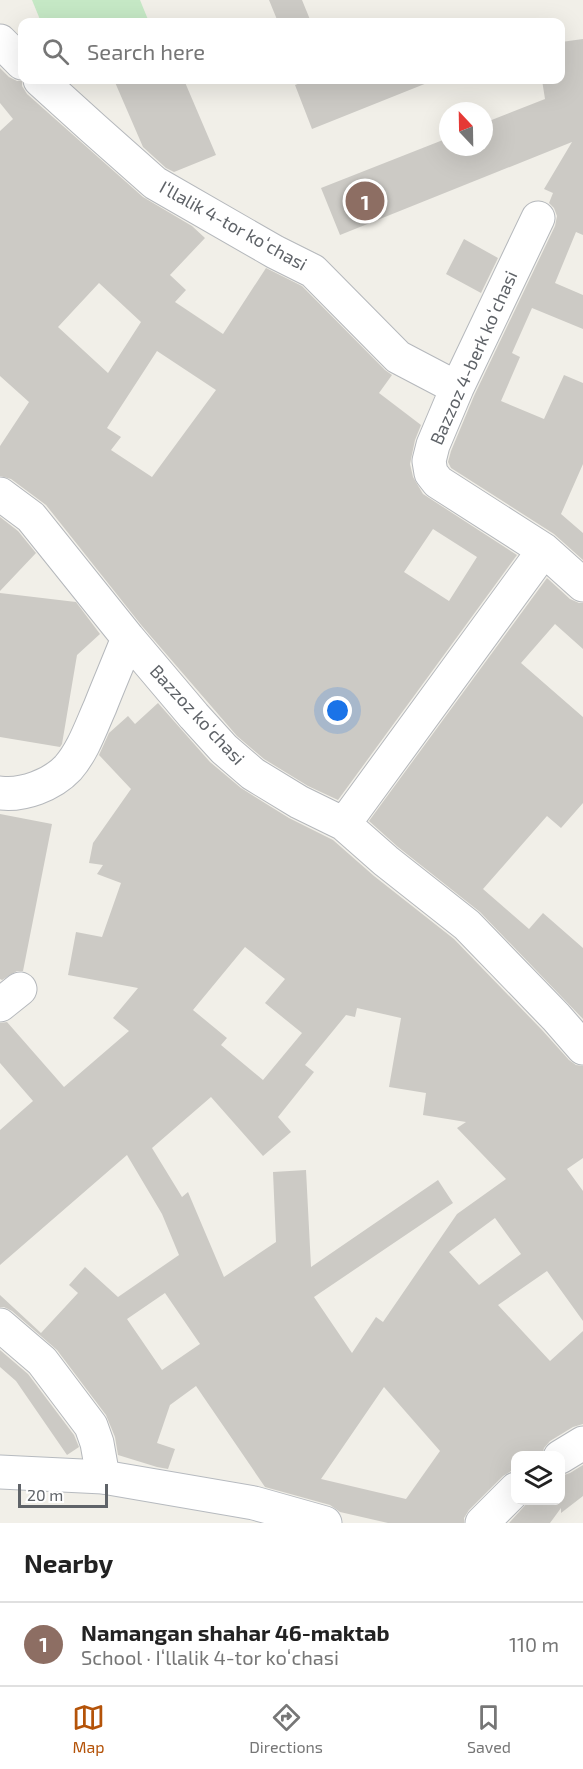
<!DOCTYPE html>
<meta charset="utf-8">
<style>
:root{--surface:#fff;--page:#f2f2f2;--text:#222;--muted:#767676;--line:#e0e0e0;--accent:#b45309}
body{margin:0;font-family:"Exo 2",sans-serif;background:var(--page);color:var(--text)}
.controls{position:absolute;right:18px;bottom:18px;display:grid;overflow:hidden;border-radius:12px;box-shadow:0 6px 24px #0002}
.controls button{width:54px;height:54px;display:grid;place-items:center;padding:0;border:0;border-bottom:2px solid var(--line);background:var(--surface);color:var(--text);font:30px sans-serif}
.compass{position:absolute;left:439px;top:102px;width:54px;height:54px;border-radius:50%;background:var(--surface);box-shadow:0 6px 24px #0002;rotate:338deg}
.scale{position:absolute;left:18px;bottom:15px;width:90px;box-sizing:border-box;padding-left:6px;border:3px solid #5f6368;border-top:0;font-size:16px;line-height:21px;white-space:nowrap;color:#5f6368;-webkit-text-stroke:4px #fff;paint-order:stroke}
.you{position:absolute;left:338px;top:711px;width:21px;height:21px;margin:-15px;border:4px solid #fff;border-radius:50%;background:#1a73e8;box-shadow:0 0 0 9px #1a73e833}
.badge{display:grid;place-items:center;width:39px;height:39px;border-radius:50%;background:var(--accent);color:#fff;font-size:20px;font-weight:700}
.pin{position:absolute;translate:-50% -50%;border:3px solid #fff;box-shadow:0 2px 6px #0006}
.list{margin:0;padding:0;list-style:none}
h2{display:flex;justify-content:space-between;align-items:center;height:78px;margin:0;padding:0 24px;font-size:26px}
h2 small{font-size:20px;font-weight:400;color:var(--muted)}
.list li{display:grid;grid-template-columns:39px 1fr auto;gap:18px;align-items:center;box-sizing:border-box;height:84px;padding:0 24px;border-top:2px solid var(--line)}
.list b{display:block;font-size:22px;white-space:nowrap}
.list p{margin:0;font-size:20px;white-space:nowrap;color:var(--muted)}
.list em{font-size:20px;font-style:normal;color:var(--muted)}
.icon{flex:none;width:33px;height:33px;fill:none;stroke:currentColor;stroke-width:2;stroke-linecap:round;stroke-linejoin:round}
.map{position:relative;flex:none;width:583px;height:1523px;overflow:hidden}
.search{position:absolute;background:var(--surface);box-shadow:0 6px 24px #0002;left:18px;right:18px;top:18px;height:66px;display:flex;align-items:center;gap:15px;box-sizing:border-box;padding:0 21px;border-radius:12px;color:var(--muted);font-size:22px}
.sheet{height:162px;background:var(--surface)}
nav{display:flex;justify-content:space-around;align-items:center;box-sizing:border-box;height:84px;border-top:2px solid var(--line);background:var(--surface);font-size:16px;color:var(--muted)}
nav a{display:grid;justify-items:center;gap:3px}
nav .on{color:var(--accent)}
.map>svg:first-child{display:block}
.green{fill:#c5e8c5}
.building{fill:#cccac5;fill-rule:evenodd}
.lines{fill:none;stroke-linecap:round;stroke-linejoin:round}
.street-casing{stroke:#b5b8bc;stroke-width:35}
.secondary-casing{stroke:#b6babf;stroke-width:35}
.street{stroke:#fff;stroke-width:33}
.secondary{stroke:#fff;stroke-width:33}
.labels{text-anchor:middle;stroke-width:4.5;stroke-linejoin:round;paint-order:stroke}
.street-label{font-size:18px;fill:#5f6368;stroke:#fff}
</style>
<div class="map">
<svg width="583" height="1523" viewBox="0 0 583 1523">
<rect width="100%" height="100%" fill="#f1efe8"/>
<path class="green" d="M 32,0 L 140,0 L 149,22 L 41,22 Z"/>
<path class="building" d="M 269,0 L 302,0 L 311,22 L 278,22 Z
M 583,39 L 583,235 L 576,232 L 555,283 L 583,295 L 583,329 L 532,308 L 512,353 L 520,357 L 501,401 L 544,419 L 564,375 L 583,383 L 583,464 L 561,514 L 583,533 L 583,560 L 554,534 L 451,468 L 448,462 L 451,451 L 474,396 L 555,226 L 557,216 L 554,208 L 549,203 L 553,193 L 544,189 L 572,142 L 340,235 L 321,188 L 448,138 L 448,147 L 484,147 L 484,123 L 545,99 L 542,80 L 561,80 L 561,42 Z
M 0,68 L 9,77 L 17,81 L 22,81 L 22,86 L 27,94 L 143,197 L 192,226 L 205,238 L 170,275 L 186,290 L 175,302 L 223,334 L 266,268 L 302,286 L 385,370 L 392,375 L 379,393 L 421,425 L 415,440 L 410,464 L 413,477 L 423,494 L 517,555 L 338,800 L 308,786 L 264,759 L 237,736 L 142,626 L 46,505 L 11,479 L 0,476 L 0,446 L 29,402 L 0,376 L 0,131 L 13,119 L 0,103 ZM 99,283 L 141,322 L 108,373 L 58,327 ZM 157,351 L 216,390 L 152,477 L 111,450 L 121,437 L 107,428 ZM 433,529 L 477,557 L 449,601 L 404,572 Z
M 114,80 L 184,80 L 216,155 L 174,172 L 166,168 L 143,147 Z
M 308,80 L 432,80 L 432,81 L 312,129 L 295,85 Z
M 464,239 L 498,258 L 481,293 L 446,274 Z
M 0,517 L 18,531 L 36,553 L 0,591 Z
M 547,578 L 570,599 L 579,603 L 583,603 L 583,649 L 555,624 L 521,663 L 583,717 L 583,803 L 561,828 L 547,816 L 483,889 L 529,929 L 543,913 L 583,948 L 583,1019 L 480,912 L 398,847 L 369,821 Z
M 0,593 L 76,602 L 100,634 L 77,655 L 62,744 L 60,747 L 0,737 Z
M 158,703 L 210,762 L 241,788 L 289,818 L 333,840 L 374,876 L 454,939 L 542,1030 L 569,1060 L 576,1065 L 583,1066 L 583,1158 L 567,1169 L 583,1191 L 583,1321 L 547,1271 L 498,1305 L 550,1361 L 583,1331 L 583,1424 L 573,1427 L 550,1441 L 544,1448 L 542,1455 L 516,1455 L 516,1471 L 511,1471 L 503,1476 L 469,1510 L 464,1518 L 464,1523 L 388,1523 L 340,1512 L 330,1505 L 265,1487 L 196,1386 L 170,1405 L 157,1443 L 175,1449 L 168,1469 L 157,1467 L 118,1455 L 115,1437 L 106,1415 L 57,1350 L 12,1311 L 4,1307 L 0,1307 L 0,1295 L 41,1333 L 78,1293 L 69,1285 L 85,1267 L 118,1297 L 179,1255 L 162,1214 L 127,1155 L 0,1265 L 0,1130 L 33,1101 L 0,1063 L 0,1023 L 7,1022 L 64,1087 L 129,1031 L 113,1018 L 138,988 L 68,975 L 76,932 L 102,937 L 121,883 L 97,874 L 103,865 L 89,863 L 93,843 L 131,789 L 99,755 L 109,733 L 128,716 L 135,724 ZM 245,947 L 285,979 L 265,1003 L 302,1033 L 263,1080 L 221,1045 L 227,1038 L 193,1010 ZM 357,1008 L 401,1018 L 389,1087 L 426,1093 L 423,1115 L 466,1122 L 457,1128 L 506,1179 L 457,1214 L 383,1322 L 376,1317 L 352,1353 L 314,1297 L 453,1203 L 438,1180 L 311,1267 L 306,1170 L 273,1172 L 276,1242 L 224,1277 L 188,1192 L 182,1197 L 152,1148 L 211,1097 L 263,1156 L 291,1132 L 278,1117 L 314,1072 L 305,1065 L 346,1015 L 355,1017 ZM 495,1218 L 521,1254 L 479,1285 L 449,1252 ZM 165,1293 L 200,1344 L 162,1370 L 127,1319 ZM 384,1387 L 440,1451 L 406,1499 L 321,1479 Z
M 0,814 L 52,824 L 23,971 L 17,971 L 2,980 L 0,979 Z
M 0,1350 L 28,1374 L 74,1435 L 79,1447 L 67,1455 L 16,1381 L 0,1367 Z
M 583,1465 L 583,1496 L 561,1513 L 561,1508 L 550,1523 L 509,1523 L 530,1500 L 561,1500 L 561,1476 L 570,1473 Z"/>
<g class="lines">
<g class="street-casing">
<path id="street" d="M 0,41 L 22,63
M 40,80 L 93,128 L 155,183 L 275,252 L 313,271 L 398,357 L 457,388
M 538,218 L 457,388 L 433,445 L 429,461 L 431,473 L 438,482 L 544,550 L 583,585
M 0,494 L 31,517 L 128,638 L 194,716 L 224,749 L 253,774 L 299,802 L 344,824 L 386,861 L 467,925 L 556,1017 L 583,1048
M 0,793 C 23,796 52,785 68,768 C 83,751 91,727 100,707 C 109,684 119,661 128,638
M 344,824 L 544,550
M 0,1005 L 20,989
M 0,1325 L 42,1361 L 91,1426 L 97,1443 L 103,1477
M 560,1457 L 583,1443
M 482,1523 L 516,1489"/>
</g>
<g class="secondary-casing">
<path id="secondary" d="M 0,1472 L 103,1477 L 254,1503 L 325,1523"/>
</g>
<use href="#street" class="street"/>
<use href="#secondary" class="secondary"/>
</g>
<g class="labels">
<g class="street-label">
<text transform="translate(233 226) rotate(29)" y="6">Iʻllalik 4-tor koʻchasi</text>
<text transform="translate(474 358) rotate(-66)" y="6">Bazzoz 4-berk koʻchasi</text>
<text transform="translate(197 715) rotate(47)" y="6">Bazzoz koʻchasi</text>
</g>
</g>
</svg>
<div class="controls">
<button><svg class="icon" aria-label="layers" viewBox="0 0 24 24"><path d="M12 4l9 5-9 5-9-5zM3 14l9 5 9-5"/></svg></button>
</div>
<svg class="compass" viewBox="-18 -18 36 36"><path d="M0-13l5 13h-10z" fill="#e53935"/><path d="M0 13l5-13h-10z" fill="#767676"/></svg>
<div class="scale">20 m</div>
<div class="you"></div>
<div class="pin badge" style="left:365px;top:201px;background:#8d6e63">1</div>
<div class="search"><svg class="icon" aria-label="search" viewBox="0 0 24 24"><circle cx="10" cy="10" r="6"/><path d="M15 15l6 6"/></svg>Search here</div>
</div>
<section class="sheet">
<h2>Nearby<small></small></h2>
<ul class="list">
<li><span class="badge" style="background:#8d6e63">1</span><div><b>Namangan shahar 46-maktab</b><p>School · Iʻllalik 4-tor koʻchasi</p></div><em>110 m</em></li>
</ul>
</section>
<nav>
<a class="on"><svg class="icon" aria-label="map" viewBox="0 0 24 24"><path d="M3 6l6-2 6 2 6-2v14l-6 2-6-2-6 2zM9 4v14M15 6v14"/></svg>Map</a>
<a><svg class="icon" aria-label="directions" viewBox="0 0 24 24"><path d="M12 3l9 9-9 9-9-9zM9 14v-3h6M13 9l2 2-2 2"/></svg>Directions</a>
<a><svg class="icon" aria-label="saved" viewBox="0 0 24 24"><path d="M7 4h10v16l-5-4-5 4z"/></svg>Saved</a>
</nav>
